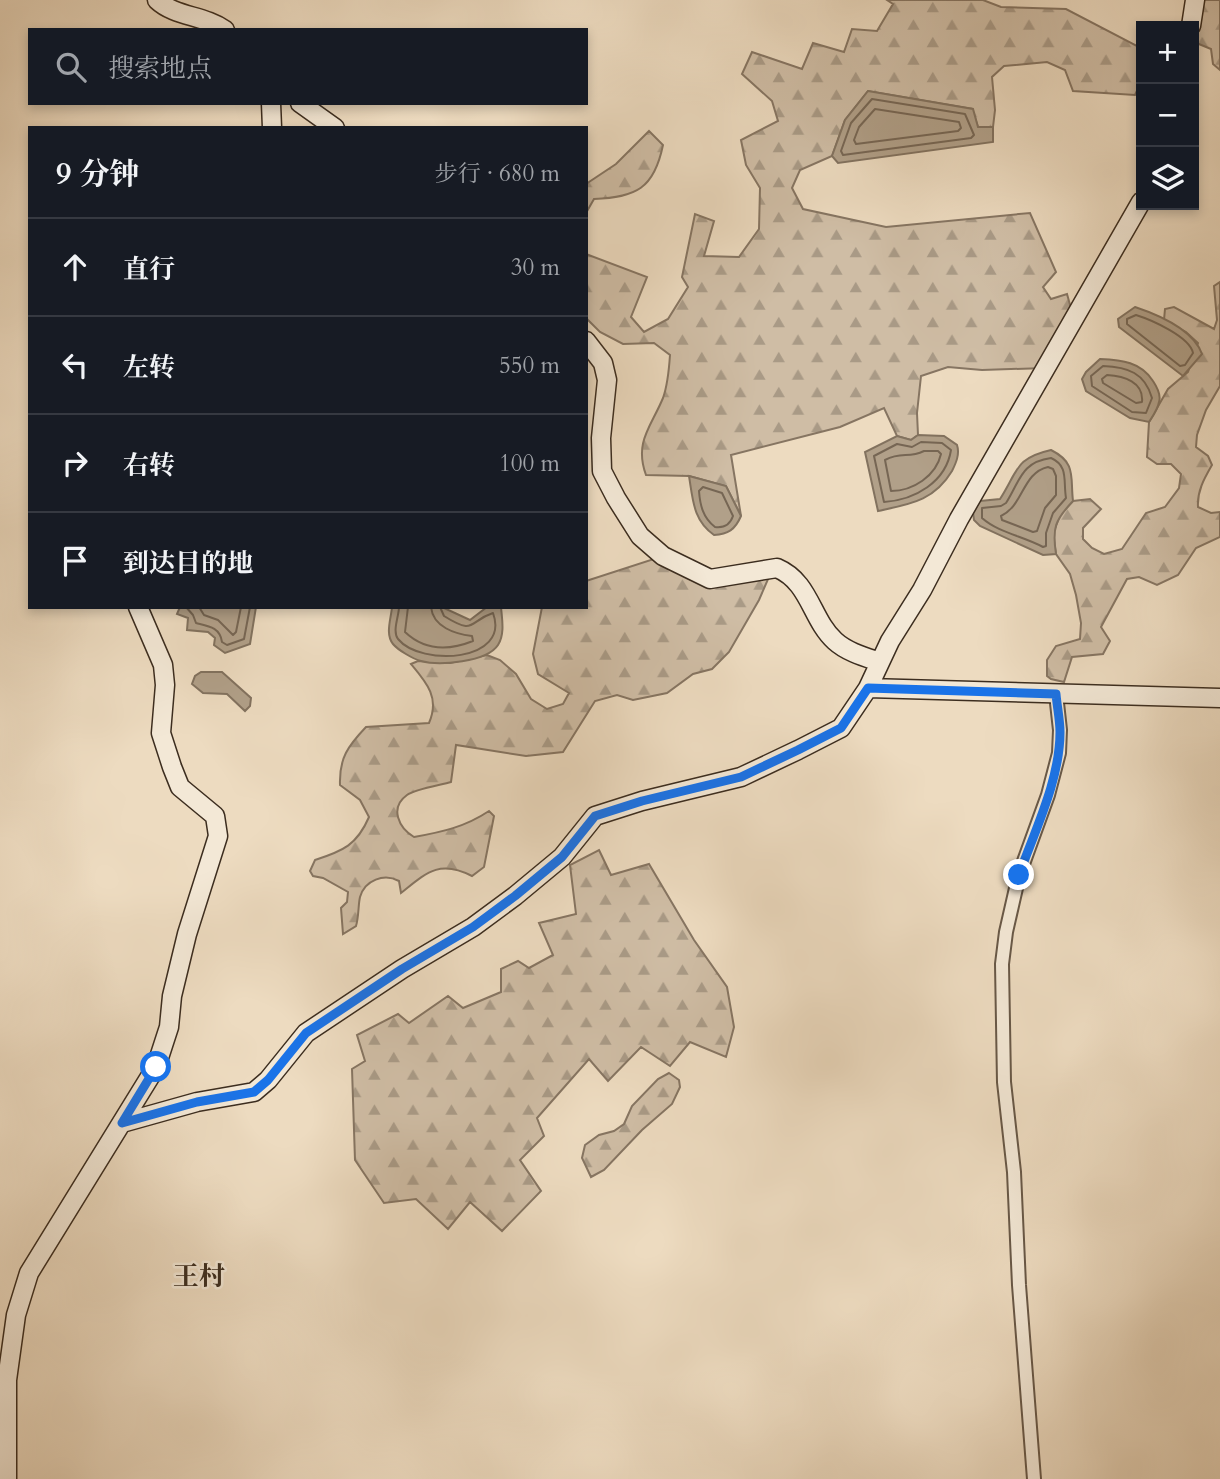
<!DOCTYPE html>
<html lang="zh">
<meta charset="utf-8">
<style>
:root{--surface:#171b24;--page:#242831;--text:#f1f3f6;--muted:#9ea1a6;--line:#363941}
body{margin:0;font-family:Cardo,"Noto Serif SC",serif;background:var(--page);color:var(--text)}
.controls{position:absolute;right:21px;top:21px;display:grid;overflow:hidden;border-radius:0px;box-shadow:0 4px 10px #0003}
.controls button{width:63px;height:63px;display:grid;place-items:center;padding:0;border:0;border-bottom:2px solid var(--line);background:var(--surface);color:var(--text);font:35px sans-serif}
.stop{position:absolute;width:21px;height:21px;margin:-16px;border:5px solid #1a73e8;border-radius:50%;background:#fff}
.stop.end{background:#1a73e8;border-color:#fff;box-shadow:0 2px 7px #0008}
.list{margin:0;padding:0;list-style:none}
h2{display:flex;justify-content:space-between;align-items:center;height:91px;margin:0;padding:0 28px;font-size:30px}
h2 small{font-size:23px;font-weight:400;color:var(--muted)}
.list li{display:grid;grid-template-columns:46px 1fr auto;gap:21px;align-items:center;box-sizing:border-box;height:98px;padding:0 28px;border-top:2px solid var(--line)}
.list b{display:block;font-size:26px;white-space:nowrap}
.list em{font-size:23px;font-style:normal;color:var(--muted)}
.icon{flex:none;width:38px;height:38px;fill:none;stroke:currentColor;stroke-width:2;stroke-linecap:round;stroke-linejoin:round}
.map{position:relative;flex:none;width:1220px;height:1479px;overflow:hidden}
.search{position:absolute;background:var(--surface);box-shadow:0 4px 10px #0003;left:28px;top:28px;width:560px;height:77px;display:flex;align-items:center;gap:18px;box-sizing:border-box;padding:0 24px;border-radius:0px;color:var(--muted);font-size:26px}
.panel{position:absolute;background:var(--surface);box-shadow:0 4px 10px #0003;left:28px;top:126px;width:560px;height:483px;border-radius:0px}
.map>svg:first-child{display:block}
.forest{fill:url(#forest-firs);stroke:#867562;stroke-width:2}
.water{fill:#b1a089;stroke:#82725f;stroke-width:2}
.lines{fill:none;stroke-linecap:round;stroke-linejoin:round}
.shore{stroke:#766654;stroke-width:2}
.street-casing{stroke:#685847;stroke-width:16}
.secondary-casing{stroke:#3c2d1f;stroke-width:21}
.street{stroke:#f3e8d6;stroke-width:12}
.secondary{stroke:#f3e8d6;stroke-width:18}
.route{stroke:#1a73e8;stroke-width:9}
.labels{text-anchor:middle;stroke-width:5;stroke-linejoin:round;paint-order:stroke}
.quarter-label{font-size:26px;font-weight:bold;fill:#3c2d1f;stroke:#f3e8d6}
</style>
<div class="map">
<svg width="1220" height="1479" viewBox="0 0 1220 1479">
<defs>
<pattern id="forest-firs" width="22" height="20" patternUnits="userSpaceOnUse" patternTransform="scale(1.75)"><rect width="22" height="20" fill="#cfbda5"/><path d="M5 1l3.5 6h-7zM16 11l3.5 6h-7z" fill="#a99a86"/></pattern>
</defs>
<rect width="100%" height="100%" fill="#eddbc0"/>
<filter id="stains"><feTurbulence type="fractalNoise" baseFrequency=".00286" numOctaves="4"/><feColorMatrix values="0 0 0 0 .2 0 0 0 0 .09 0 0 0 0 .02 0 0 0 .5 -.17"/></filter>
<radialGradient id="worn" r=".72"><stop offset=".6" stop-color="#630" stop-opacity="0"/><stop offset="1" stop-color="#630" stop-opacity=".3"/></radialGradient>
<path class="forest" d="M 887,0 L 983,0 L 1001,7 L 1066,9 L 1141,48 L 1141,82 L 1135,95 L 1073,91 L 1065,70 L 1047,62 L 1004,66 L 992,77 L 995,110 L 993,127 L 978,127 L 972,109 L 868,91 L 845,120 L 832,156 L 800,170 L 792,188 L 803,209 L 886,227 L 1030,213 L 1056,272 L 1043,287 L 1051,299 L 1067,294 L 1074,319 L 1045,368 L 982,370 L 948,367 L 921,376 L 917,413 L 918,435 L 911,440 L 897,436 L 884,408 L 840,427 L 731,455 L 741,516 L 726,486 L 689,476 L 646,475 C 634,442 651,427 663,398 C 668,384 669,370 670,355 L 654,343 L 623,344 L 600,332 L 586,318 L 586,254 L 647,277 L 631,317 L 644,332 L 668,319 L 688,287 L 682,277 L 695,214 L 714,221 L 704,256 L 739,257 L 759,229 L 760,188 L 746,165 L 741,140 L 778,121 L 772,101 L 742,74 L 752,52 L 802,69 L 813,43 L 844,52 L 852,29 L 877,31 L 893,4 Z
M 1195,0 L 1220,0 L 1220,70 L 1213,64 L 1211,49 L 1194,42 Z
M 649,131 L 663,145 C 654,189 636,197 594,199 L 586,213 L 586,184 L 616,164 Z
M 1220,282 L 1220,386 L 1206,410 L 1197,435 L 1196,447 L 1208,456 L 1212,465 C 1204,479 1197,491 1198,507 L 1211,513 L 1220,512 L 1220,537 L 1196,548 L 1178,575 L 1157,585 L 1139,577 L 1127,579 L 1101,627 L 1110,641 L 1103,654 L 1072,657 L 1064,682 L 1051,679 L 1047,676 L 1047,660 L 1056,646 L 1080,639 L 1081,623 L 1076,595 L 1070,574 L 1056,554 L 1053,534 L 1060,515 L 1073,501 L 1090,499 L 1101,509 L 1083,528 L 1083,539 L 1092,548 L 1104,554 L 1122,549 L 1146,513 L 1165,507 L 1179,488 L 1181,474 L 1171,464 L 1157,464 L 1147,457 L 1149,422 L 1168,389 L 1188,372 L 1198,343 L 1186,332 L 1164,320 L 1165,309 L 1174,307 L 1214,329 L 1217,320 L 1214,286 Z
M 663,556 L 710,579 L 772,570 L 759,600 L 729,652 L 712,669 L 693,674 L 667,693 L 633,700 L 617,695 L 595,701 L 563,752 L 526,756 L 456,745 L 451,782 C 441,785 415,789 407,795 C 389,808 399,828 414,837 C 442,832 465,827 489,811 L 494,816 L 484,867 L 472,876 C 439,859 426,873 401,893 L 399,881 C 384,873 365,880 360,897 C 358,906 359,916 356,926 L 343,934 L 341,908 L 347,902 L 348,892 L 323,878 L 313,876 L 310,871 L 315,860 C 343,851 357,845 369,817 L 360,800 L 340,785 C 339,758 348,746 366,727 L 429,723 C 440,698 427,683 411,664 L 418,661 L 450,663 L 487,655 L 500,660 L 516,674 L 531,699 L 547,709 L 563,704 L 569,693 L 538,674 L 533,654 L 542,607 L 586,607 L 586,581 Z
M 599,850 L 611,875 L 649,864 L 694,940 L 727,987 L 734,1027 L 726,1057 L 690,1042 L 670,1066 L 641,1047 L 608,1081 L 589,1059 L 537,1118 L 544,1136 L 520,1160 L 541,1191 L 502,1231 L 470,1202 L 448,1229 L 416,1199 L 384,1203 L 355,1160 L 352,1069 L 365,1061 L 357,1035 L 398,1014 L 409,1023 L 448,996 L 463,1008 L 501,992 L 501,969 L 518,961 L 529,968 L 553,955 L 539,923 L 576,914 L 570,865 Z
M 669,1073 L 679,1080 L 680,1087 L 672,1104 L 642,1130 L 604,1170 L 591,1177 L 582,1158 L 585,1145 L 599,1135 L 614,1131 L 624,1124 L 632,1106 L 658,1079 Z"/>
<path class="water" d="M 868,91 L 973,109 L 978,127 L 993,127 L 993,142 L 838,163 L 832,156 L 845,120 Z
M 1135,307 C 1159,315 1193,329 1202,354 L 1183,376 L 1119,327 L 1118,319 Z
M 1100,359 C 1122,360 1141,362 1153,381 C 1157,387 1161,396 1159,402 C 1158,409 1153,416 1149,422 L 1130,418 L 1102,401 L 1086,391 L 1082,379 L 1086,372 Z
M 918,435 L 944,436 L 957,445 C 960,454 956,463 952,471 C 934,501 910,504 878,511 L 865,452 L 897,436 L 911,440 Z
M 1051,450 C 1077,463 1070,477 1073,501 C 1055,520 1052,528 1056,554 L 1043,555 L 980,526 L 974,520 L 972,504 L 980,501 L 1000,499 C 1018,471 1015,458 1051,450 Z
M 689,476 L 726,486 L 741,516 C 735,530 728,534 714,535 C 693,520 693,500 689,476 Z
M 180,607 L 256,607 L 250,644 L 225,653 L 214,645 L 215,638 L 208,632 L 187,630 L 188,618 L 177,614 Z
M 392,607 L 442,607 L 470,620 L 487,607 L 501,607 C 502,619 505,634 498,645 C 487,662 439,666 421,661 C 413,659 398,650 393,644 C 385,634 391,619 392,607 Z
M 201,672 L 222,672 L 251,698 L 250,706 L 245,711 L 227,694 L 203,693 L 192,684 L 195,676 Z"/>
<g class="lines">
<path class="shore" d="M 872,99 L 965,114 L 974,135 L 971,138 L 843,155 L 841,151 L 851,123 Z
M 875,109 L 959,122 L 961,128 L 958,131 L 856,144 L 854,140 L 859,127 Z
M 1136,315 C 1152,320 1190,337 1193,353 L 1185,365 L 1180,366 L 1127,324 L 1127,319 Z
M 1103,366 C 1128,367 1145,373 1152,398 L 1146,413 L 1132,412 L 1092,386 L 1091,376 Z
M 1107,375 C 1124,376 1144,382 1142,402 L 1136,403 L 1103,383 L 1102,379 Z
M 921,442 L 942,443 L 951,450 C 946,482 915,500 884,502 L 874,456 L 897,444 L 912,447 Z
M 924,451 L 938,451 L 941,454 C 936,476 913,491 891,491 L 885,460 C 902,451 908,459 924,451 Z
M 1051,458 C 1069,466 1063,481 1066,498 L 1053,513 L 1046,533 L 1046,546 L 1043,547 C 1023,536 999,533 982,518 L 982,508 L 1001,506 L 1006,503 C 1020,481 1021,462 1051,458 Z
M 1048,467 L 1053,469 L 1056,476 L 1056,495 L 1045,508 L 1037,531 L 1033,532 L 1002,520 L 1001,516 C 1024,505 1022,473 1048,467 Z
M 703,487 L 722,493 L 733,516 C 730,525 723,528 715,527 C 703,518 700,505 699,491 Z
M 186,607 L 193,615 L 196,623 C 208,626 220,627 222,642 L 227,645 L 244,639 L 250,607
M 199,607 L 204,615 L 218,620 L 233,635 L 236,632 L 241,607
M 399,607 C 399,616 392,631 398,639 C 421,667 511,662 493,613 C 468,621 476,636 444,616 L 440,607
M 408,607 L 405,632 C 425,651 448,651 473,641 L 472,636 C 455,634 433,627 431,607"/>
<g class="street-casing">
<path id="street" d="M 1034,1479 L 1019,1285 L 1014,1172 L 1004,1082 L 1002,964 L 1006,932 L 1019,875 L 1048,795 L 1059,753 L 1060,730 L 1056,694"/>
</g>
<g class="secondary-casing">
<path id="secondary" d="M 157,0 C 175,17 204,15 225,30
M 1191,26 L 1195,0
M 271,103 L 272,128
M 300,103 L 335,128
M 586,341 L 603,363 L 607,380 L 601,438 L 602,471 L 616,498 L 640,536 L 663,556 L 710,579 L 777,568 C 810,582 811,619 835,641 C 847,652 865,657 880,662
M 868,688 L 890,641 L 922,590 L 959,519 L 1141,202
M 122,1123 L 197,1102 L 254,1092 L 268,1080 L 306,1033 L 402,969 L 473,927 L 515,896 L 562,857 L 595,816 L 642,801 L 741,777 L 798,750 L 841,728 L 868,688 L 1220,698
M 7,1479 L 7,1380 L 16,1315 L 29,1273 L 156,1067 L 169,1027 L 172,996 L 187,934 L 218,836 L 215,816 L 180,787 L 172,767 L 161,733 L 165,685 L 163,665 L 138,607"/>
</g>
<use href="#street" class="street"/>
<use href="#secondary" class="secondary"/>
</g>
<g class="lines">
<path class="route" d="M 156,1067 L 122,1123 L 197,1102 L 254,1092 L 268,1080 L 306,1033 L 402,969 L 473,927 L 515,896 L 562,857 L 595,816 L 642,801 L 741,777 L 798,750 L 841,728 L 868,688 L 1056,694 C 1057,706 1060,720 1060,732 C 1060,780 1035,830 1019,875"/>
</g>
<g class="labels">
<g class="quarter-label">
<text x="199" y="1285">王村</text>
</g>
</g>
<rect width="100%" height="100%" filter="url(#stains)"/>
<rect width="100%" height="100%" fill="url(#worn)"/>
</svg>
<div class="controls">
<button>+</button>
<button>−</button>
<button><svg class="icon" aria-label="layers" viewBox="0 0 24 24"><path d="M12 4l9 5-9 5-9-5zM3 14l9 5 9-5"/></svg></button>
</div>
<div class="stop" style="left:156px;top:1067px"></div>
<div class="stop end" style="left:1019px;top:875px"></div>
<div class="search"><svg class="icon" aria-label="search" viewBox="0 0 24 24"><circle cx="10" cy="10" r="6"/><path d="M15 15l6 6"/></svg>搜索地点</div>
<section class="panel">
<h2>9 分钟<small>步行 · 680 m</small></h2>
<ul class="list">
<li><svg class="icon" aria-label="ahead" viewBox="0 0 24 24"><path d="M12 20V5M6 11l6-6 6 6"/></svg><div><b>直行</b></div><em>30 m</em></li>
<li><svg class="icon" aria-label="left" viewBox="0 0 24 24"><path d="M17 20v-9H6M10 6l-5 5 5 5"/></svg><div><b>左转</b></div><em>550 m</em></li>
<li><svg class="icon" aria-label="right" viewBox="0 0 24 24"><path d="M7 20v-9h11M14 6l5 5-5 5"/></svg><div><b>右转</b></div><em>100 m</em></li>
<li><svg class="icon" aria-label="arrive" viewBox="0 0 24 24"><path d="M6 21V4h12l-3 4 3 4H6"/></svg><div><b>到达目的地</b></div></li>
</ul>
</section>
</div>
